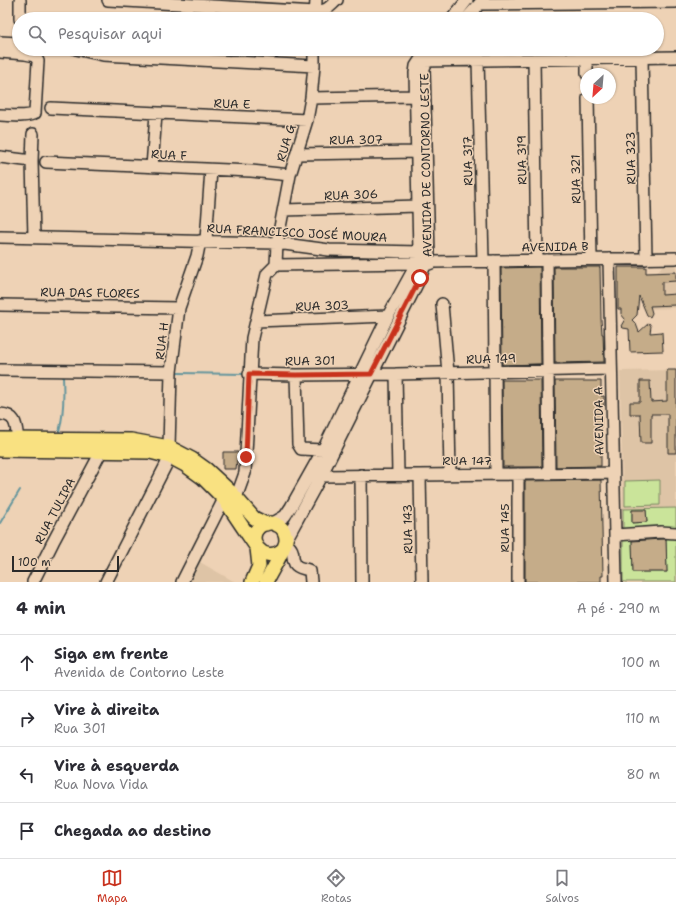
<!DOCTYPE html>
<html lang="pt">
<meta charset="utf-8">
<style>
:root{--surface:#fff;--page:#f2f2f3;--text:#2b2b33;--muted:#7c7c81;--line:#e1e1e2;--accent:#c8321e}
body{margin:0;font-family:"Shantell Sans",sans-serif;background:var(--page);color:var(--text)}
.compass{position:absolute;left:580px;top:68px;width:36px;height:36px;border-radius:50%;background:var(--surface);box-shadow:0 1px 3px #0004;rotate:206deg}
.scale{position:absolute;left:12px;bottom:10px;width:107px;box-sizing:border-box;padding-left:4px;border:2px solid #2b2b2b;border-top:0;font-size:11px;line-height:14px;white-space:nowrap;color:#2b2b2b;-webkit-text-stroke:3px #eed2b5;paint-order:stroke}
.stop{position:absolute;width:12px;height:12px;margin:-9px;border:3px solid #c8321e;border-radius:50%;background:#fff}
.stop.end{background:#c8321e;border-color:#fff;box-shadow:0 1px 4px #0008}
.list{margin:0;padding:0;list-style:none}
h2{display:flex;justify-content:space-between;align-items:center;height:52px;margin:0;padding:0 16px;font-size:17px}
h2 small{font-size:13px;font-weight:400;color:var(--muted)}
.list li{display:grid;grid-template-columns:26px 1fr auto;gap:12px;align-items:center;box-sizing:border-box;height:56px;padding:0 16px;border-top:1px solid var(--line)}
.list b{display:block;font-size:15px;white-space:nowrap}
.list p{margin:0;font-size:13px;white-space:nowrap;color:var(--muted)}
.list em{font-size:13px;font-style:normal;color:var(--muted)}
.icon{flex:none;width:22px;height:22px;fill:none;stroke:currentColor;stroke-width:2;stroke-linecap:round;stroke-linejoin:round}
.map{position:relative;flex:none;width:676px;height:582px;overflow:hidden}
.search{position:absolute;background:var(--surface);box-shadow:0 1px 3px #0004;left:12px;right:12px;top:12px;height:44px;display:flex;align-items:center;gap:10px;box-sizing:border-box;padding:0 14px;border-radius:22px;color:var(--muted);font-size:15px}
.sheet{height:276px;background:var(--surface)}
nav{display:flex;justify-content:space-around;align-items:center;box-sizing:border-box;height:56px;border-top:1px solid var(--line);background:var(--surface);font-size:11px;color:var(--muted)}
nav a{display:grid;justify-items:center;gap:2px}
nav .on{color:var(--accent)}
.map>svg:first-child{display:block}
.built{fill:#dec4a6}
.green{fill:#cae49a;stroke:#7a8862;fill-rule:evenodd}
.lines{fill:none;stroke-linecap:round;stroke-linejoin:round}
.stream{stroke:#66969d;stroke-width:2}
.building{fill:#c5ac89;stroke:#2b2b2b}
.minor-casing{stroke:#2b2b2b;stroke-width:14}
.major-casing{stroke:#2b2b2b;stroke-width:16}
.minor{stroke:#eed2b5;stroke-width:11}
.major{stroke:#f9e181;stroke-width:13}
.route{stroke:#c8321e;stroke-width:5}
.labels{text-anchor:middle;stroke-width:3;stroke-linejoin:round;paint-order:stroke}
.street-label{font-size:12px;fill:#2b2b2b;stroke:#eed2b5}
</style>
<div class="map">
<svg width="676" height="582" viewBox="0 0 676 582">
<rect width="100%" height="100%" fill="#eed2b5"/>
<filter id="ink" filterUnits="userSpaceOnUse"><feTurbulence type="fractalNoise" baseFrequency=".025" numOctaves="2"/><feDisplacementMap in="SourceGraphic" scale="8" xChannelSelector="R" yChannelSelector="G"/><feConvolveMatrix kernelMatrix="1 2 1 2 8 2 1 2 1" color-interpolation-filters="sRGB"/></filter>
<g filter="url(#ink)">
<path class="built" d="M 663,265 L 676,265 L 676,308 L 646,309 L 646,272 L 657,272 Z
M 676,370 L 676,508 L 623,509 L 620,371 Z
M 198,561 L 235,582 L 187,582 Z"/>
<path class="green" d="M 660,480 L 660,505 L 625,506 L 625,481 Z
M 676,508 L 676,582 L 625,582 L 623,581 L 623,509 ZM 632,510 L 646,510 L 647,522 L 632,523 ZM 666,538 L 667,572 L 633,572 L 632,539 Z"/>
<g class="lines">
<path class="stream" d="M 178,373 L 246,374
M 59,432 C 64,414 64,395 63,377
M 0,523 L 20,490"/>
</g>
<path class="building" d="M 540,267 L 541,364 L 502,365 L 501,268 Z
M 554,267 L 600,267 L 601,319 L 602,334 L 603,334 L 604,362 L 555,363 Z
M 618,267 L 646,267 L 646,273 L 676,272 L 676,281 L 662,282 L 662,295 L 676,294 L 676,305 L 650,306 L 652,313 L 650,317 L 647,315 L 639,296 L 637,315 L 632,320 L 636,324 L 639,332 L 649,323 L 651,326 L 650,333 L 662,332 L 663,351 L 630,352 L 629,329 L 623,328 L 621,326 L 625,319 L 621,314 L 621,309 L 618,309 Z
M 667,370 L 676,370 L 676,453 L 668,453 L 668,414 L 651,414 L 651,443 L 641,443 L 640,414 L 630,414 L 630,402 L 640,402 L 640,381 L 650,381 L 651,402 L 667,401 Z
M 502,380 L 541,380 L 542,467 L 503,467 Z
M 555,381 L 601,381 L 601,396 L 604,396 L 604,406 L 601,406 L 601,466 L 556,467 Z
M 223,452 L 238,452 L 236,469 L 223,469 Z
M 601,480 L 603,576 L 601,576 L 601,582 L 525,582 L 525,481 Z
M 632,510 L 646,510 L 647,522 L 632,523 Z
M 661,539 L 666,539 L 667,572 L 633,572 L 632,541 Z"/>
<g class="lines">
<g class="minor-casing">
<path id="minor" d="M 108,0 L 316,12 C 328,10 328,8 337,0
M 479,4 L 676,2
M 315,18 L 316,0
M 20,19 L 20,0
M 452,19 L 467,0
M 466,19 L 483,0
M 0,42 L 19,43
M 76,49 L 103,55 L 314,66
M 0,52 L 25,54 L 27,49
M 587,58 L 587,74
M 642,58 L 646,259
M 534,59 L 537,260
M 478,60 L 483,261
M 424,61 L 676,57
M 311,98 L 415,96
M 588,98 L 591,259
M 51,108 L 307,120
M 0,115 C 10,115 26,118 35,113 L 38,61 L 35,56 L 25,54
M 33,134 L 32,161 L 34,237
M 297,154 L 417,152
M 0,157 L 32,161
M 46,162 L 251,171 L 290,175
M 152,167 L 156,114
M 284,210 L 418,206
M 0,237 L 277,243 L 329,250 L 419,252 L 425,254
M 206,240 L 211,170
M 609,259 L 616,582
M 547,260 L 549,472
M 494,261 L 496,474
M 276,265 L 416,263 L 423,264
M 426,265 L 434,262 L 676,258
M 442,304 L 448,373 L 450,474
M 0,305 L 179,308
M 256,321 L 388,316
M 0,370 L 171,372
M 249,374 L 296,375 L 396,374 L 611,369
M 396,374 L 398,475
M 296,375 L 298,444 L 301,449 L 323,450
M 0,414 C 17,415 16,426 18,440
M 169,447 L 171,372 L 179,308 L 197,256 L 200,241
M 518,474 L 518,582
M 361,475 L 362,582
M 420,475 L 422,582
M 321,476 L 613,473
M 236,498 L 245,473 L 252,338 L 267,274 L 276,265 L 277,243 L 290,175 L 307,120 L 311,98 L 314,66 L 314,49
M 273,523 L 285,516 L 291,507 L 323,450 L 388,316 L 411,274 L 419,252 L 415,73 L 416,66 L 427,49
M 615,535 L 661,532 L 676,533
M 286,540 L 321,476 L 420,278 L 429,255 L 424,68 L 427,61 L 438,49
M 286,543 C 297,553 290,554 295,564 C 298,569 306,568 310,571 L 311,582
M 33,582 L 53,542 L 101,452
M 106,582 L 170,457
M 182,582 L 224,499"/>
</g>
<g class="major-casing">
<path id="major" d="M 0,439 L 131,440 L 169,447 L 192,459 L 206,469 L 232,493 L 254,518 L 266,524
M 0,450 L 150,452 L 170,457 L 185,465 L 203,478 L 224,499 L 242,526 L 255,545
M 252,582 L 259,566 L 257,548
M 266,582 C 270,573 286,548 286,540 C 286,534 283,527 277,525 C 273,522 267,523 262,525 C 242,537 264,567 283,549"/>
</g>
<use href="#minor" class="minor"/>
<use href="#major" class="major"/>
</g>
</g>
<g class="lines" filter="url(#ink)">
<path class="route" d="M 246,457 L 249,374 L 296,375 L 371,374 L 420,278"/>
</g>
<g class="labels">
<g class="street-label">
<text transform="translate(232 104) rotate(2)" y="4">RUA E</text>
<text transform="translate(356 140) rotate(-1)" y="4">RUA 307</text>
<text transform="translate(286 143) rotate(-73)" y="4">RUA G</text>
<text transform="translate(169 155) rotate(3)" y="4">RUA F</text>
<text transform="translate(631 158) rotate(-91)" y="4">RUA 323</text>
<text transform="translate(522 160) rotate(-91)" y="4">RUA 319</text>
<text transform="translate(468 161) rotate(-91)" y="4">RUA 317</text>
<text transform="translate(426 165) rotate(-91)" y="4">AVENIDA DE CONTORNO LESTE</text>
<text transform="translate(576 179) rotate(-91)" y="4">RUA 321</text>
<text transform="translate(351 195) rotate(-2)" y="4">RUA 306</text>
<text transform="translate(297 233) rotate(3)" y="4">RUA FRANCISCO JOSÉ MOURA</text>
<text transform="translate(555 247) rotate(-1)" y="4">AVENIDA B</text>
<text transform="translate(90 293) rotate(1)" y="4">RUA DAS FLORES</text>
<text transform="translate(322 306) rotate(-2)" y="4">RUA 303</text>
<text transform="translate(162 341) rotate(-83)" y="4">RUA H</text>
<text transform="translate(491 359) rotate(-2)" y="4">RUA 149</text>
<text transform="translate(310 361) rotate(-1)" y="4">RUA 301</text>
<text transform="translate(599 421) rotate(-91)" y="4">AVENIDA A</text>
<text x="467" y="465">RUA 147</text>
<text transform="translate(55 511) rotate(-62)" y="4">RUA TULIPA</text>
<text transform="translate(505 528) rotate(-90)" y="4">RUA 145</text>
<text transform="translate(408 529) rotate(-91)" y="4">RUA 143</text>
</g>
</g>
</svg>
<svg class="compass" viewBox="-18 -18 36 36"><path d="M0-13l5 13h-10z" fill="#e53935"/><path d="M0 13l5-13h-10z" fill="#7c7c81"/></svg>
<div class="scale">100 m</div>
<div class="stop" style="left:420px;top:278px"></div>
<div class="stop end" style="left:246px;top:457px"></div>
<div class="search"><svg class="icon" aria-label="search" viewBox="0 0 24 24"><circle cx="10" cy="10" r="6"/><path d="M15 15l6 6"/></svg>Pesquisar aqui</div>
</div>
<section class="sheet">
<h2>4 min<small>A pé · 290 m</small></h2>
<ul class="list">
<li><svg class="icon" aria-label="ahead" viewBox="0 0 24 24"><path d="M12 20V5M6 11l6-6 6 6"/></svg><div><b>Siga em frente</b><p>Avenida de Contorno Leste</p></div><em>100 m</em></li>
<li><svg class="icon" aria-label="right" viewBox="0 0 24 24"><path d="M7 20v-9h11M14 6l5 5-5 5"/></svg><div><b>Vire à direita</b><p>Rua 301</p></div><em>110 m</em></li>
<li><svg class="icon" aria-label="left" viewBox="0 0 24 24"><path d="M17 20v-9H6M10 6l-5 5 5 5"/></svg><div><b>Vire à esquerda</b><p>Rua Nova Vida</p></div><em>80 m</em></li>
<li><svg class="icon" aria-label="arrive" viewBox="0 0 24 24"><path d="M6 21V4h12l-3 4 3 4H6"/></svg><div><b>Chegada ao destino</b></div></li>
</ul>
</section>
<nav>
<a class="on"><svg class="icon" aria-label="map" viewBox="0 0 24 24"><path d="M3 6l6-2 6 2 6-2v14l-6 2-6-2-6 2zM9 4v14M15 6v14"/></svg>Mapa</a>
<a><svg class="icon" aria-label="directions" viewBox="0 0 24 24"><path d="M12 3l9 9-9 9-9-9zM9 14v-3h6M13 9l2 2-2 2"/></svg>Rotas</a>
<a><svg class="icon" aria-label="saved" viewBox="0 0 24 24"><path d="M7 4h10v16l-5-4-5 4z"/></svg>Salvos</a>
</nav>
